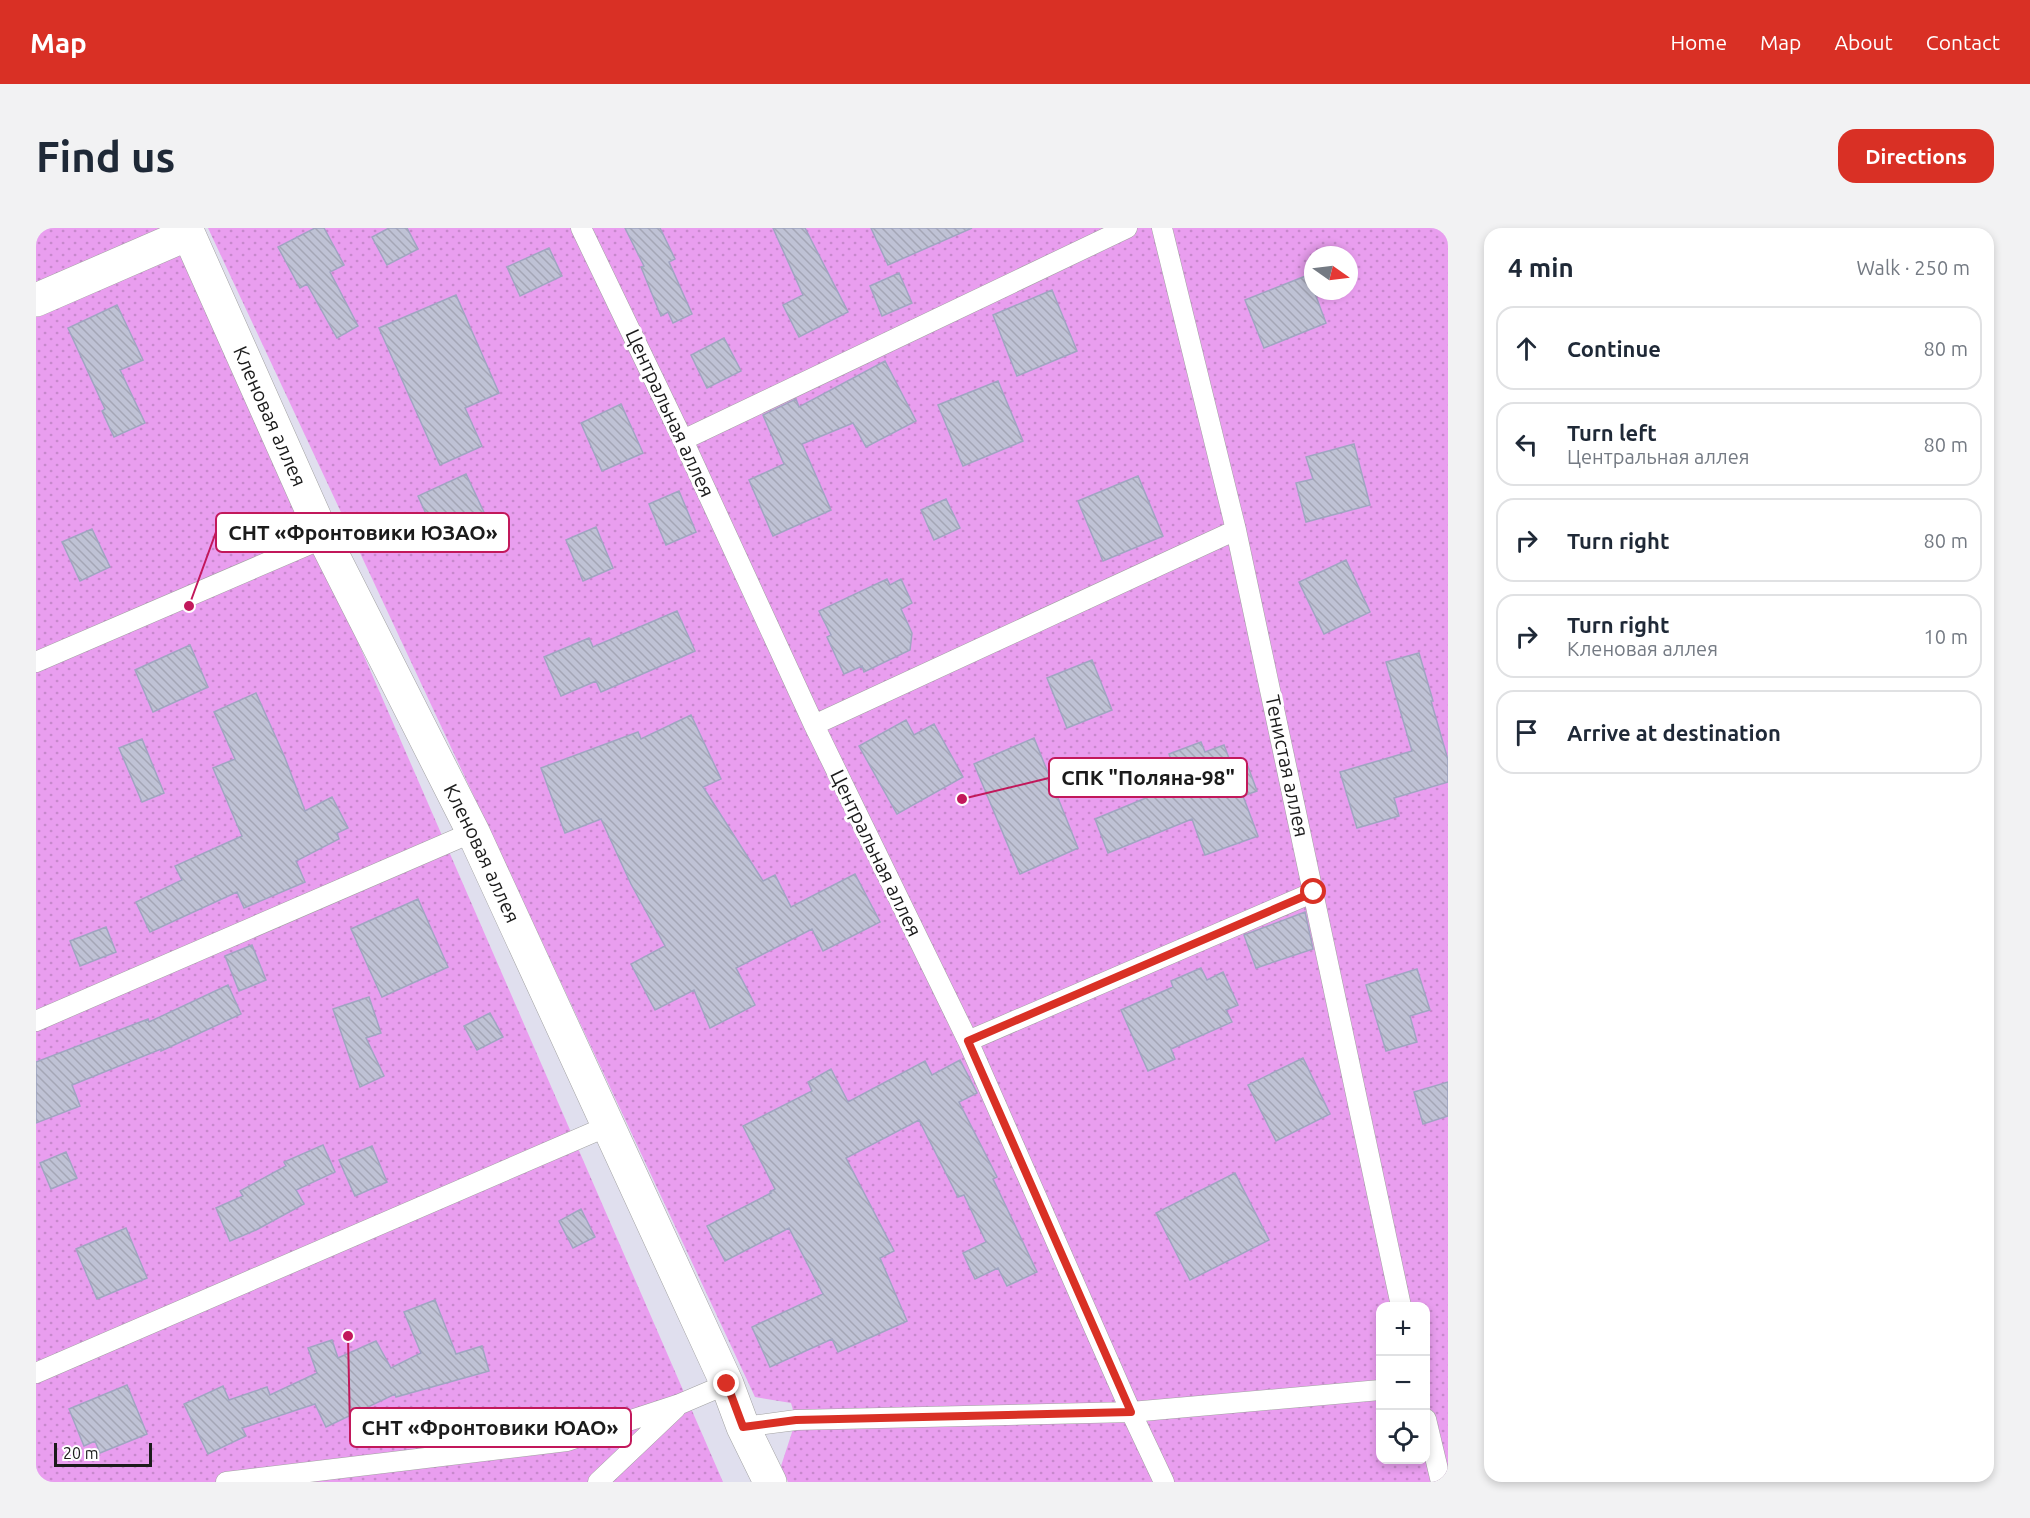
<!DOCTYPE html>
<meta charset="utf-8">
<style>
:root{--surface:#fff;--page:#f2f2f3;--text:#1f2937;--muted:#747a83;--line:#e0e1e3;--accent:#d93025}
body{margin:0;font-family:Ubuntu,sans-serif;background:var(--page);color:var(--text)}
.controls{position:absolute;right:18px;bottom:18px;display:grid;overflow:hidden;border-radius:12px;box-shadow:0 3px 9px #0003}
.controls button{width:54px;height:54px;display:grid;place-items:center;padding:0;border:0;border-bottom:2px solid var(--line);background:var(--surface);color:var(--text);font:30px sans-serif}
.compass{position:absolute;left:1268px;top:18px;width:54px;height:54px;border-radius:50%;background:var(--surface);box-shadow:0 3px 9px #0003;rotate:104deg}
.scale{position:absolute;left:18px;bottom:15px;width:98px;box-sizing:border-box;padding-left:6px;border:3px solid #1b1b1b;border-top:0;font-size:16px;line-height:21px;white-space:nowrap;color:#1b1b1b;-webkit-text-stroke:4px #fff;paint-order:stroke}
.stop{position:absolute;width:18px;height:18px;margin:-14px;border:4px solid #d93025;border-radius:50%;background:#fff}
.stop.end{background:#d93025;border-color:#fff;box-shadow:0 2px 6px #0008}
.list{margin:0;padding:0;list-style:none}
h2{display:flex;justify-content:space-between;align-items:center;height:78px;margin:0;padding:0 24px;font-size:26px}
h2 small{font-size:20px;font-weight:400;color:var(--muted)}
.list li{display:grid;grid-template-columns:39px 1fr auto;gap:18px;align-items:center;box-sizing:border-box;height:84px;margin:0 12px 12px;padding:0 12px;border:2px solid var(--line);border-radius:18px}
.list b{display:block;font-size:22px;white-space:nowrap}
.list p{margin:0;font-size:20px;white-space:nowrap;color:var(--muted)}
.list em{font-size:20px;font-style:normal;color:var(--muted)}
.icon{flex:none;width:33px;height:33px;fill:none;stroke:currentColor;stroke-width:2;stroke-linecap:round;stroke-linejoin:round}
.map{position:relative;flex:none;width:1412px;height:1254px;overflow:hidden;border-radius:18px}
header{display:flex;align-items:center;gap:36px;box-sizing:border-box;height:84px;padding:0 30px;background:var(--accent);color:#fff}
header strong{font-size:28px}
nav{display:flex;gap:33px;margin-inline-start:auto;font-size:21px}
.intro{display:flex;align-items:center;justify-content:space-between;box-sizing:border-box;height:144px;padding:0 36px}
h1{margin:0;font-size:42px}
.button{padding:15px 27px;border-radius:18px;background:var(--accent);color:#fff;font-size:21px;font-weight:700}
main{display:flex;gap:36px;padding:0 36px}
aside{flex:1;background:var(--surface);border-radius:18px;box-shadow:0 3px 9px #0003}
.map>svg:first-child{display:block}
.grass{fill:url(#grass-dots);fill-rule:evenodd}
.building{fill:url(#building-back-hatch);stroke:#a0a5c1;stroke-width:1.5}
.lines{fill:none;stroke-linecap:round;stroke-linejoin:round}
.service-casing{stroke:#a2a2a2;stroke-width:21}
.minor-casing{stroke:#a2a2a2;stroke-width:34}
.tertiary-casing{stroke:#a2a2a2;stroke-width:34}
.service{stroke:#fff;stroke-width:20}
.minor{stroke:#fff;stroke-width:33}
.tertiary{stroke:#fff;stroke-width:33}
.route{stroke:#d93025;stroke-width:8}
.labels{text-anchor:middle;stroke-width:6;stroke-linejoin:round;paint-order:stroke}
.street-label{font-size:20px;fill:#1b1b1b;stroke:#fff}
.leader{fill:none;stroke:#c2185b;stroke-width:2}
.callout-dot{fill:#c2185b;stroke:#fff;stroke-width:2}
.callout{fill:#fff;stroke:#c2185b;stroke-width:2}
.callout-label{font-size:21px;text-anchor:middle;font-weight:bold;fill:#1b1b1b}
</style>
<header>
<strong>Map</strong>
<nav><a>Home</a><a>Map</a><a>About</a><a>Contact</a></nav>
</header>
<div class="intro"><h1>Find us</h1><a class="button">Directions</a></div>
<main>
<div class="map">
<svg width="1412" height="1254" viewBox="0 0 1412 1254">
<defs>
<pattern id="grass-dots" width="8" height="8" patternUnits="userSpaceOnUse" patternTransform="scale(1.5)"><rect width="8" height="8" fill="#e99eef"/><path d="M2 2h.1M6 6h.1" fill="none" stroke="#c788cc" stroke-width="1.8" stroke-linecap="round"/></pattern>
<pattern id="building-back-hatch" width="6" height="6" patternUnits="userSpaceOnUse" patternTransform="scale(1.5)"><rect width="6" height="6" fill="#bfc2d5"/><path d="M-1 5l2 2M0 0l6 6M5-1l2 2" fill="none" stroke="#a4a6b6"/></pattern>
</defs>
<rect width="100%" height="100%" fill="#e0dfee"/>
<path class="grass" d="M 0,0 L 142,0 L 687,1254 L 0,1254 Z
M 172,0 L 1412,0 L 1412,1254 L 752,1254 L 745,1238 L 760,1192 L 755,1175 L 719,1169 ZM 1277,27 L 1313,27 L 1313,63 L 1277,63 ZM 1344,1078 L 1390,1078 L 1390,1232 L 1344,1232 Z"/>
<path class="building" d="M 279,0 L 288,0 L 308,37 L 294,44 L 322,98 L 301,110 L 271,56 L 264,60 L 242,19 Z
M 353,0 L 371,0 L 382,21 L 351,37 L 336,9 Z
M 589,0 L 624,0 L 639,31 L 633,34 L 656,86 L 637,95 L 632,84 L 625,88 L 605,39 L 608,38 Z
M 737,0 L 769,0 L 812,84 L 763,109 L 747,77 L 767,67 Z
M 835,0 L 936,0 L 852,37 Z
M 513,20 L 526,48 L 484,68 L 471,39 Z
M 863,45 L 876,75 L 846,88 L 834,58 Z
M 1272,47 L 1290,95 L 1228,120 L 1209,72 Z
M 1016,62 L 1041,123 L 981,148 L 957,87 Z
M 420,67 L 463,165 L 429,180 L 446,218 L 404,237 L 343,100 Z
M 81,77 L 107,132 L 84,142 L 109,195 L 78,209 L 66,183 L 69,181 L 32,100 Z
M 688,110 L 705,143 L 671,160 L 655,127 Z
M 849,133 L 880,193 L 830,219 L 817,195 L 766,216 L 795,282 L 737,308 L 713,252 L 748,236 L 727,187 L 760,171 L 763,179 Z
M 962,153 L 987,213 L 927,238 L 902,177 Z
M 585,176 L 607,225 L 566,243 L 545,195 Z
M 1318,216 L 1334,277 L 1270,294 L 1260,255 L 1277,251 L 1270,229 Z
M 430,246 L 453,295 L 404,317 L 382,268 Z
M 1102,248 L 1127,308 L 1067,333 L 1042,273 Z
M 643,263 L 660,304 L 630,317 L 613,276 Z
M 910,271 L 924,300 L 898,312 L 885,282 Z
M 560,299 L 577,340 L 547,353 L 530,312 Z
M 56,301 L 74,339 L 44,353 L 26,314 Z
M 1310,332 L 1334,384 L 1288,406 L 1263,354 Z
M 851,351 L 854,357 L 865,351 L 876,375 L 865,381 L 876,405 L 874,422 L 828,444 L 826,438 L 808,446 L 791,409 L 795,407 L 783,383 Z
M 641,383 L 659,423 L 565,464 L 560,453 L 525,468 L 508,429 L 553,410 L 557,419 Z
M 154,417 L 172,459 L 117,484 L 99,442 Z
M 1383,425 L 1397,473 L 1395,473 L 1412,532 L 1412,554 L 1358,570 L 1363,588 L 1321,600 L 1304,544 L 1376,523 L 1350,434 Z
M 1056,432 L 1076,482 L 1031,500 L 1011,450 Z
M 220,465 L 249,530 L 269,583 L 296,569 L 312,600 L 301,605 L 303,611 L 260,633 L 269,654 L 208,680 L 201,664 L 114,704 L 100,674 L 146,652 L 139,638 L 206,608 L 177,540 L 199,531 L 178,484 Z
M 655,487 L 685,551 L 667,559 L 727,653 L 739,647 L 755,679 L 819,646 L 844,694 L 787,723 L 776,701 L 700,740 L 719,777 L 674,800 L 658,762 L 619,782 L 595,736 L 629,718 L 595,656 L 565,591 L 529,605 L 505,540 L 602,504 L 605,511 Z
M 870,492 L 878,507 L 898,496 L 927,549 L 861,586 L 823,518 Z
M 998,510 L 1042,620 L 984,646 L 938,536 Z
M 106,511 L 128,565 L 106,574 L 83,520 Z
M 1165,514 L 1169,524 L 1188,517 L 1197,541 L 1211,536 L 1221,563 L 1207,568 L 1222,608 L 1169,627 L 1156,591 L 1072,625 L 1059,591 L 1144,556 L 1133,526 Z
M 382,671 L 412,739 L 346,769 L 315,701 Z
M 1269,684 L 1277,721 L 1220,740 L 1208,707 Z
M 70,699 L 80,724 L 44,738 L 34,713 Z
M 216,717 L 230,752 L 203,763 L 189,728 Z
M 1165,740 L 1171,752 L 1187,744 L 1202,777 L 1190,782 L 1196,794 L 1135,821 L 1139,831 L 1112,843 L 1085,782 L 1137,759 L 1135,753 Z
M 1381,741 L 1394,782 L 1374,788 L 1381,814 L 1350,823 L 1330,757 Z
M 192,757 L 205,786 L 125,823 L 125,821 L 36,857 L 44,878 L 0,895 L 0,834 L 112,791 L 113,794 Z
M 333,769 L 345,805 L 330,810 L 348,848 L 324,859 L 297,781 Z
M 454,785 L 467,809 L 441,822 L 428,798 Z
M 1267,830 L 1294,886 L 1240,913 L 1212,857 Z
M 924,832 L 941,865 L 923,874 L 961,949 L 957,951 L 1001,1044 L 971,1058 L 962,1040 L 939,1051 L 927,1025 L 950,1014 L 928,967 L 922,969 L 883,892 L 810,930 L 858,1023 L 844,1030 L 871,1093 L 802,1124 L 796,1111 L 734,1139 L 716,1099 L 787,1066 L 753,1000 L 689,1033 L 671,998 L 735,965 L 734,964 L 739,961 L 707,898 L 776,863 L 772,854 L 795,841 L 812,874 L 889,833 L 896,847 Z
M 1412,854 L 1412,888 L 1387,896 L 1378,864 Z
M 287,917 L 299,944 L 260,962 L 268,976 L 220,1002 L 194,1013 L 180,980 L 207,968 L 204,963 L 250,938 L 248,934 Z
M 336,918 L 351,954 L 319,968 L 303,932 Z
M 30,924 L 41,950 L 15,961 L 4,935 Z
M 1199,945 L 1233,1012 L 1154,1052 L 1120,985 Z
M 545,981 L 559,1009 L 537,1020 L 523,993 Z
M 90,1000 L 111,1050 L 61,1071 L 40,1021 Z
M 399,1072 L 420,1126 L 446,1118 L 453,1143 L 360,1169 L 359,1166 L 290,1199 L 279,1176 L 206,1200 L 210,1208 L 172,1226 L 148,1176 L 187,1158 L 193,1172 L 231,1159 L 234,1167 L 281,1145 L 272,1120 L 296,1112 L 302,1130 L 340,1113 L 355,1140 L 385,1125 L 368,1084 Z
M 91,1157 L 111,1206 L 64,1225 L 59,1213 L 48,1218 L 33,1181 Z"/>
<g class="lines">
<g class="service-casing">
<path id="service" d="M 545,0 L 647,212 L 778,497 L 932,813 L 1095,1184 L 1128,1254
M 1126,0 L 1200,302 L 1365,1078
M 647,212 L 1091,0
M 0,434 L 288,310
M 778,497 L 1200,302
M 0,793 L 437,604
M 932,813 L 1278,664
M 0,1145 L 572,898
M 1390,1191 L 1405,1254
M 707,1199 L 760,1192 L 1095,1184 L 1344,1162
M 190,1254 L 531,1213 L 644,1176 L 691,1156
M 562,1254 L 640,1180"/>
</g>
<g class="minor-casing">
<path id="minor" d="M 0,72 L 152,6"/>
</g>
<g class="tertiary-casing">
<g id="tertiary">
<path id="s1" d="M 150,0 L 288,310 L 437,604 L 691,1156 L 707,1199 L 734,1254"/>
</g>
</g>
<use href="#service" class="service"/>
<use href="#minor" class="minor"/>
<use href="#tertiary" class="tertiary"/>
</g>
<g class="lines">
<path class="route" d="M 691,1156 L 707,1199 L 760,1192 L 1095,1184 L 932,813 L 1278,664"/>
</g>
<g class="labels">
<g class="street-label">
<text transform="translate(634 185) rotate(65)" y="7">Центральная аллея</text>
<text dy="7" stroke="none"><textPath href="#s1" startOffset="206">Кленовая аллея</textPath></text>
<text transform="translate(1251 538) rotate(78)" y="7">Тенистая аллея</text>
<text dy="7" stroke="none"><textPath href="#s1" startOffset="692">Кленовая аллея</textPath></text>
<text transform="translate(840 625) rotate(64)" y="7">Центральная аллея</text>
</g>
</g>
<path class="leader" d="M153 378L180 304M926 571L1013 550M312 1108L314 1200"/>
<g class="callout-dot">
<circle cx="153" cy="378" r="6"/>
<circle cx="926" cy="571" r="6"/>
<circle cx="312" cy="1108" r="6"/>
</g>
<g class="callout">
<rect x="180" y="285" width="293" height="39" rx="6"/>
<rect x="1013" y="530" width="198" height="39" rx="6"/>
<rect x="314" y="1180" width="281" height="39" rx="6"/>
</g>
<g class="callout-label">
<text x="327" y="312">СНТ «Фронтовики ЮЗАО»</text>
<text x="1112" y="557">СПК "Поляна-98"</text>
<text x="454" y="1207">СНТ «Фронтовики ЮАО»</text>
</g>
</svg>
<div class="controls">
<button>+</button>
<button>−</button>
<button><svg class="icon" aria-label="locate" viewBox="0 0 24 24"><circle cx="12" cy="12" r="6"/><path d="M12 2v4M12 18v4M2 12h4M18 12h4"/></svg></button>
</div>
<svg class="compass" viewBox="-18 -18 36 36"><path d="M0-13l5 13h-10z" fill="#e53935"/><path d="M0 13l5-13h-10z" fill="#747a83"/></svg>
<div class="scale">20 m</div>
<div class="stop" style="left:1278px;top:664px"></div>
<div class="stop end" style="left:691px;top:1156px"></div>
</div>
<aside>
<h2>4 min<small>Walk · 250 m</small></h2>
<ul class="list">
<li><svg class="icon" aria-label="ahead" viewBox="0 0 24 24"><path d="M12 20V5M6 11l6-6 6 6"/></svg><div><b>Continue</b></div><em>80 m</em></li>
<li><svg class="icon" aria-label="left" viewBox="0 0 24 24"><path d="M17 20v-9H6M10 6l-5 5 5 5"/></svg><div><b>Turn left</b><p>Центральная аллея</p></div><em>80 m</em></li>
<li><svg class="icon" aria-label="right" viewBox="0 0 24 24"><path d="M7 20v-9h11M14 6l5 5-5 5"/></svg><div><b>Turn right</b></div><em>80 m</em></li>
<li><svg class="icon" aria-label="right" viewBox="0 0 24 24"><path d="M7 20v-9h11M14 6l5 5-5 5"/></svg><div><b>Turn right</b><p>Кленовая аллея</p></div><em>10 m</em></li>
<li><svg class="icon" aria-label="arrive" viewBox="0 0 24 24"><path d="M6 21V4h12l-3 4 3 4H6"/></svg><div><b>Arrive at destination</b></div></li>
</ul>
</aside>
</main>
